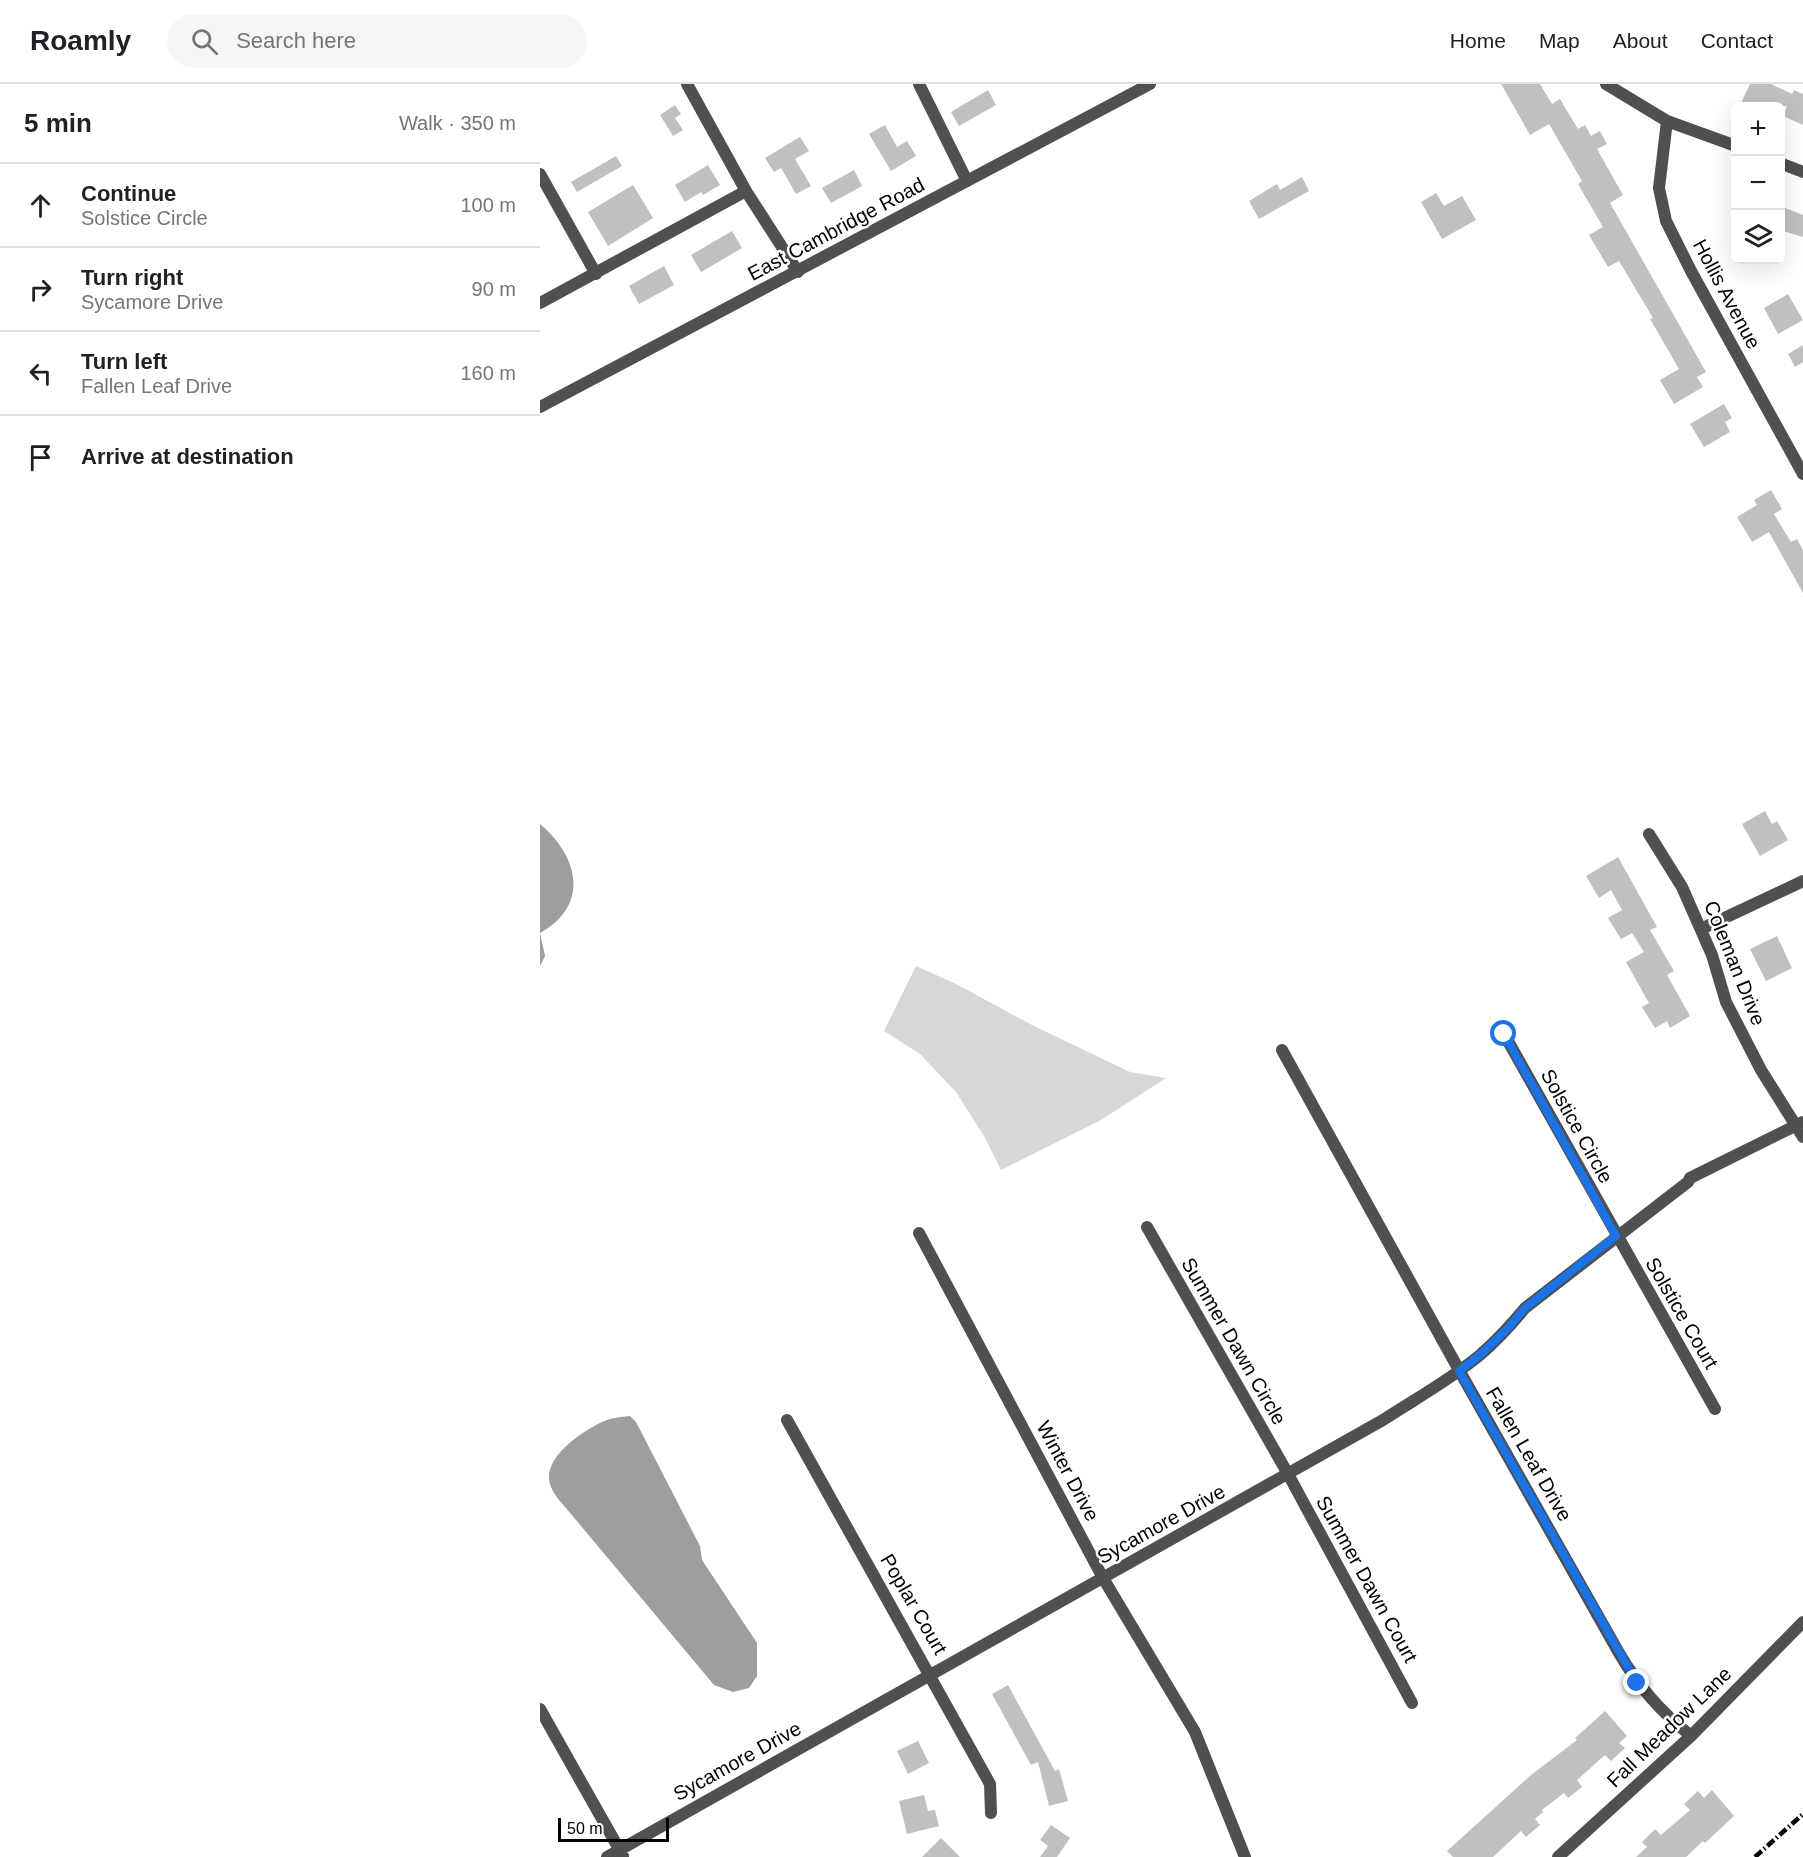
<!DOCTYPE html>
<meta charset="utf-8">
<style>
:root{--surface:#fff;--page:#f6f6f6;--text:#202124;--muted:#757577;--line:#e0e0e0}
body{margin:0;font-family:Helvetica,sans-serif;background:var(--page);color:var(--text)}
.controls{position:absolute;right:18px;top:18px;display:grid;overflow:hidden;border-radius:9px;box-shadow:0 6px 24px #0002}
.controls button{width:54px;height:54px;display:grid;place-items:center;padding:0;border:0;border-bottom:2px solid var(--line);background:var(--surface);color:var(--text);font:30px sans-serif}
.scale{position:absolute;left:18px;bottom:15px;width:111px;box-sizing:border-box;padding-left:6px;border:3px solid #000;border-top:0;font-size:16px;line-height:21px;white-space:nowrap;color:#000;-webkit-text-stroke:4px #fff;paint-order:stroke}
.stop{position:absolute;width:18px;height:18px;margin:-14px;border:4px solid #1a73e8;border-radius:50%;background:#fff}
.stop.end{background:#1a73e8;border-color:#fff;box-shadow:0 2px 6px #0008}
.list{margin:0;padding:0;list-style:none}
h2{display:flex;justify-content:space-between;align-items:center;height:78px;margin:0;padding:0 24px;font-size:26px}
h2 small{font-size:20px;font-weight:400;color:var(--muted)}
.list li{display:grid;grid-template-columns:39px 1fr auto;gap:18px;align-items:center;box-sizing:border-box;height:84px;padding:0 24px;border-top:2px solid var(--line)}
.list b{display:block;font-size:22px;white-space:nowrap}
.list p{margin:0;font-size:20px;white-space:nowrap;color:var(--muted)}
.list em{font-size:20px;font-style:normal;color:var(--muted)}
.icon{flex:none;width:33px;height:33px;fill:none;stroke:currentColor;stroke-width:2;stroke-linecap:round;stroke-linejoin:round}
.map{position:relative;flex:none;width:1263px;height:1773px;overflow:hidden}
header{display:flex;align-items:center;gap:36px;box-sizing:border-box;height:84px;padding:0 30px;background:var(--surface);border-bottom:2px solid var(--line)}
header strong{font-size:28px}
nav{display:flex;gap:33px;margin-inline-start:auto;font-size:21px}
.search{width:420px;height:54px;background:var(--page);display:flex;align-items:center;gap:15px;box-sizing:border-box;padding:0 21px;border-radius:33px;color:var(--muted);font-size:22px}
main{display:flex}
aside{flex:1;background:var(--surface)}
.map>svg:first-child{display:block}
.green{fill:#d7d7d7}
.water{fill:#9e9e9e}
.building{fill:#c0c0c0}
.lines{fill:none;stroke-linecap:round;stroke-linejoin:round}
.minor{stroke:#505050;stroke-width:12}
.tertiary{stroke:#505050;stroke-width:12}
.rail{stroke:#000;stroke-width:4.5;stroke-dasharray:9 3 1.5 3;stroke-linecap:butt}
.route{stroke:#1a73e8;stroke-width:8}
.labels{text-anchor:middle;stroke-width:5;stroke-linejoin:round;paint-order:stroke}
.street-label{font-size:20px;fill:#000;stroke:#fff}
</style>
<header>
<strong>Roamly</strong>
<div class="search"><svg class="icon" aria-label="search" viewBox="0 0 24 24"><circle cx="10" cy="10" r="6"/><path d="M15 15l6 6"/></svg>Search here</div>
<nav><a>Home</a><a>Map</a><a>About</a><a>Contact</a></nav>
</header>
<main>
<aside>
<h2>5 min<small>Walk · 350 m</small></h2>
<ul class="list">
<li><svg class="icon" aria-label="ahead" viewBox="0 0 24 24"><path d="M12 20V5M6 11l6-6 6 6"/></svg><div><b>Continue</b><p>Solstice Circle</p></div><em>100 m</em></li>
<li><svg class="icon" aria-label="right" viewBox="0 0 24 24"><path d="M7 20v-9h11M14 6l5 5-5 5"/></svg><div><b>Turn right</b><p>Sycamore Drive</p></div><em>90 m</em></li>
<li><svg class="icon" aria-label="left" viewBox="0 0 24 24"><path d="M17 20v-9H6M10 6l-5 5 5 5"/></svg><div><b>Turn left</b><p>Fallen Leaf Drive</p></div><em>160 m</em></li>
<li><svg class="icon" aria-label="arrive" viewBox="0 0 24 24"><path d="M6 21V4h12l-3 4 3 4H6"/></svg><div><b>Arrive at destination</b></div></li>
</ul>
</aside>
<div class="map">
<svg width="1263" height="1773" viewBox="0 0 1263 1773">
<rect width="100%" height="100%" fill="#fff"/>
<path class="green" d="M 376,882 L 418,901 L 492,941 L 590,988 L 626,994 L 561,1036 L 461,1086 L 444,1052 L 416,1008 L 380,970 L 344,947 Z"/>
<path class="water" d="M 0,740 C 39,773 50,821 0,849 L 5,872 L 0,882 Z
M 90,1332 L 96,1338 L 160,1462 L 162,1476 L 217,1559 L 217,1592 L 209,1604 L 193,1608 L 174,1601 L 31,1430 C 23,1420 9,1407 9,1394 C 8,1370 43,1347 62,1338 C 70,1334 80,1333 90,1332 Z"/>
<path class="building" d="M 961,0 L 1000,0 L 1012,20 L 1020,15 L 1038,45 L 1045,41 L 1051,52 L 1060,47 L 1067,60 L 1057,65 L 1083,111 L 1070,119 L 1166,288 L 1157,293 L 1163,303 L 1134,320 L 1120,296 L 1139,285 L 1110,235 L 1113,234 L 1079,177 L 1068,183 L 1049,151 L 1063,143 L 1038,100 L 1042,97 L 1009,40 L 990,51 Z
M 1210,0 L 1231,0 L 1252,10 L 1254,6 L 1263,10 L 1263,41 L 1243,32 L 1247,22 L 1210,22 L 1201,19 Z
M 448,6 L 456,21 L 419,42 L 411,28 Z
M 135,21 L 141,30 L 135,34 L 143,46 L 133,52 L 120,31 Z
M 345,41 L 357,63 L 367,57 L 376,72 L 351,87 L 329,50 Z
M 260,53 L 269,67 L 255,75 L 271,102 L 256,110 L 241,84 L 234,88 L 225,74 Z
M 76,72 L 82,82 L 37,108 L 31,98 Z
M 168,81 L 180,101 L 163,111 L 161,108 L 145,118 L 135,101 Z
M 314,86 L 322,102 L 291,119 L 282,104 Z
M 762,93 L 769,107 L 719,135 L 709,117 L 737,100 L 740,106 Z
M 93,101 L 113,134 L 68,162 L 48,128 Z
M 896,109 L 904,122 L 922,112 L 936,136 L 902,155 L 881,118 Z
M 1240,122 L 1263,131 L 1263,153 L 1240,146 Z
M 192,147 L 202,164 L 161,188 L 151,171 Z
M 124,182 L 134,201 L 99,220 L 89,202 Z
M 1248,210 L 1263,236 L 1238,250 L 1224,224 Z
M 1263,261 L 1263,278 L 1255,283 L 1248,270 Z
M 1184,320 L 1192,334 L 1185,338 L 1190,348 L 1164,363 L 1150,340 Z
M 1231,406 L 1242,425 L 1234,430 L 1251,458 L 1257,455 L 1263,466 L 1263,509 L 1229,448 L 1212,458 L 1197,433 L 1217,421 L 1214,416 Z
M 1225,727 L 1232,740 L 1237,737 L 1248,756 L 1220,772 L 1202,740 Z
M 1078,773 L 1117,843 L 1110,846 L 1134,887 L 1127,891 L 1150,932 L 1130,944 L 1127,937 L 1115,944 L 1102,923 L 1109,919 L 1086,878 L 1104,868 L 1092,849 L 1081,855 L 1068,834 L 1082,826 L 1071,806 L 1059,814 L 1046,792 Z
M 1237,852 L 1252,884 L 1226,897 L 1210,865 Z
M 468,1601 L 515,1687 L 519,1685 L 528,1717 L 509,1722 L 498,1678 L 491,1681 L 452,1610 Z
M 1065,1627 L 1087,1652 L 1079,1659 L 1085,1664 L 1071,1677 L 1065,1671 L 1037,1696 L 1042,1703 L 1028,1714 L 1024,1709 L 1002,1726 L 1003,1728 L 995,1735 L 1000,1741 L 986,1753 L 981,1747 L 953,1773 L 913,1773 L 907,1767 L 991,1691 L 1037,1656 L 1035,1654 Z
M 378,1657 L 389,1679 L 368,1690 L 357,1667 Z
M 1172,1706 L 1194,1732 L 1165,1759 L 1163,1757 L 1146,1773 L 1096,1773 L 1107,1763 L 1102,1758 L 1115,1745 L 1121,1751 L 1150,1726 L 1144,1720 L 1158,1707 L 1164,1714 Z
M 384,1711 L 388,1727 L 395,1726 L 399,1742 L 367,1750 L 359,1717 Z
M 511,1741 L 530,1754 L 517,1773 L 500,1773 L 508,1762 L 500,1756 Z
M 401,1754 L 420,1773 L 382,1773 Z"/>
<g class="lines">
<path class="minor" d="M 147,0 L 206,107 L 258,188
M 379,0 L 427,97
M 1066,0 L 1127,37 L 1196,62
M 1127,37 L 1119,104 L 1126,137 L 1151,187 L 1263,390
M 1240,79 L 1263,88
M 0,90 L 56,190
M 0,219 L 206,107
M 1109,750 L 1142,803 L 1172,871 L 1186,918 L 1221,986 L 1263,1053
M 1161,845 L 1263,797
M 964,950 L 1175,1325
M 742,966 L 919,1286 L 1079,1569 C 1099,1603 1120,1627 1151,1652
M 607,1143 L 748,1390 L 872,1619
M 379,1149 L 563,1494 L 655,1648 L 705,1773
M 247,1336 L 450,1700 L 451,1729
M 0,1625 L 83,1772
M 67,1773 L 843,1336 C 875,1315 910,1296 940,1271 C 956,1257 971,1241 985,1224 L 1148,1098 L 1150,1094 L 1263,1038
M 1018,1773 L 1151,1652 L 1263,1538"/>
<path class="tertiary" d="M 0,323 L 610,0"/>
<path class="rail" d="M 1215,1773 L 1263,1730"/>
</g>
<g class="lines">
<path class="route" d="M 964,950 L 1076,1152 L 985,1224 L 968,1244 L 939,1272 L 919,1287 L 1097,1599"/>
</g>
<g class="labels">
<g class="street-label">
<text transform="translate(296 145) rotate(-28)" y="7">East Cambridge Road</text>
<text transform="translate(1187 210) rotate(62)" y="7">Hollis Avenue</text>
<text transform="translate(1195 879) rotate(68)" y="7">Coleman Drive</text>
<text transform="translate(1037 1042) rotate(61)" y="7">Solstice Circle</text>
<text transform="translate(1142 1229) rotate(60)" y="7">Solstice Court</text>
<text transform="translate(694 1257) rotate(60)" y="7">Summer Dawn Circle</text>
<text transform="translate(989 1370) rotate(60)" y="7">Fallen Leaf Drive</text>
<text transform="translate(528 1387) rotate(62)" y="7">Winter Drive</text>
<text transform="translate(621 1440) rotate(-29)" y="7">Sycamore Drive</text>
<text transform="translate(827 1495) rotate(61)" y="7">Summer Dawn Court</text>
<text transform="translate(374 1520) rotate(60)" y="7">Poplar Court</text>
<text transform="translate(1129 1643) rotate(-44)" y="7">Fall Meadow Lane</text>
<text transform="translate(197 1677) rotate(-29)" y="7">Sycamore Drive</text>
</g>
</g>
</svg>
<div class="controls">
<button>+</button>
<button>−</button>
<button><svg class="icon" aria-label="layers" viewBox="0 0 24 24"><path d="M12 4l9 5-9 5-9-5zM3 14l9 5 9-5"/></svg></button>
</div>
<div class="scale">50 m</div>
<div class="stop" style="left:964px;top:950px"></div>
<div class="stop end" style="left:1097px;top:1599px"></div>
</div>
</main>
